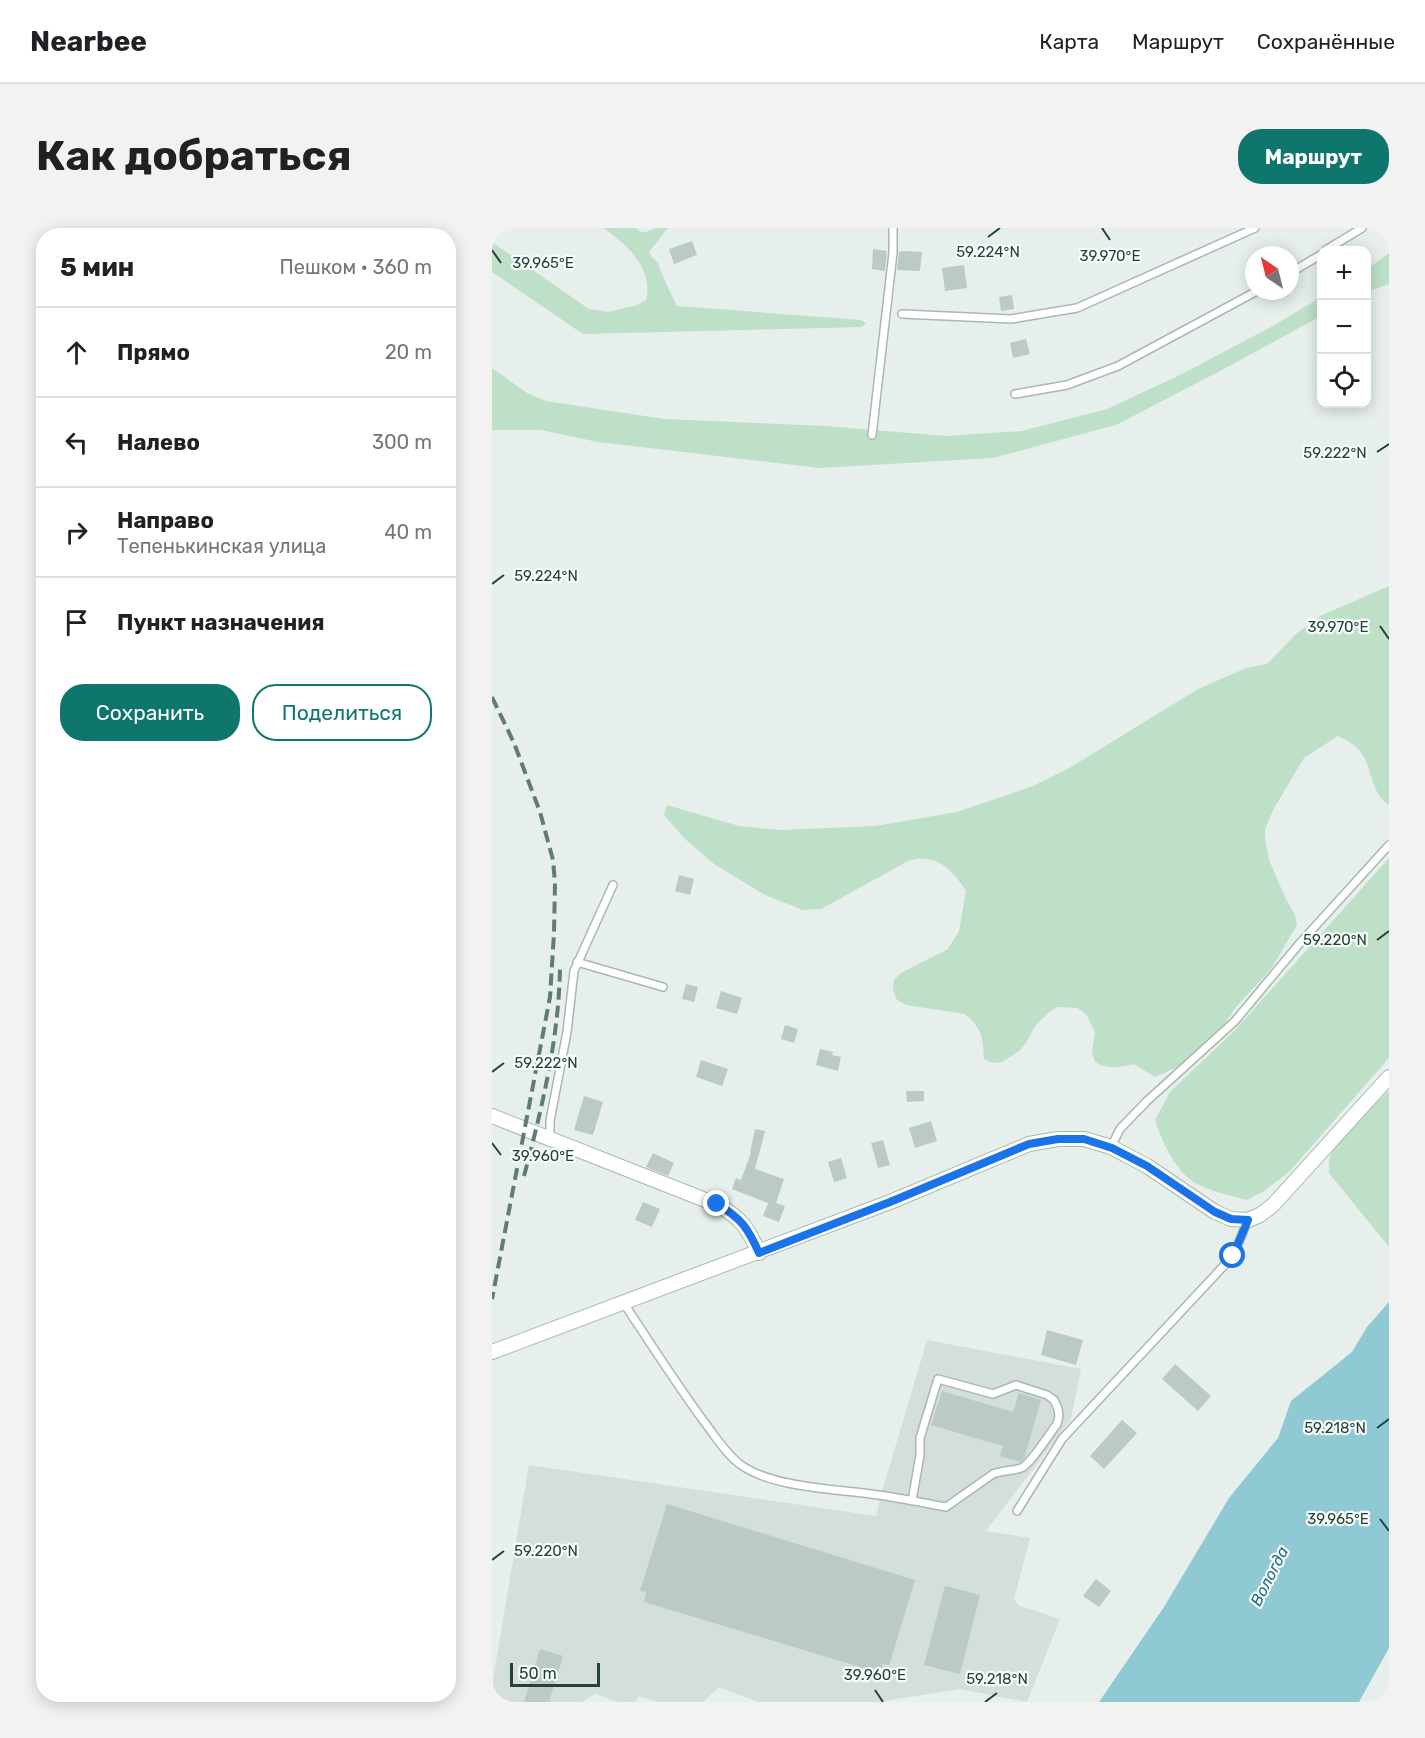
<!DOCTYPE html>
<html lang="ru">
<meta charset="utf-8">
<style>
:root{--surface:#fff;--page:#f2f2f2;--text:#202124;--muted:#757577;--line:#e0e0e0;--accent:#0f766e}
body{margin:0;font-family:Rubik,sans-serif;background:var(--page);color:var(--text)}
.controls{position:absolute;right:18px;top:18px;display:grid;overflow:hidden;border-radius:12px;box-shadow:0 3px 15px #0003}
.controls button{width:54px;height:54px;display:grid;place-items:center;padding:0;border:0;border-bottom:2px solid var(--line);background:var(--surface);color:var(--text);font:30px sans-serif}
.compass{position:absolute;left:753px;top:18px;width:54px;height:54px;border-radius:50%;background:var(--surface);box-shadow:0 3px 15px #0003;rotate:325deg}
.scale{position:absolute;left:18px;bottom:15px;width:90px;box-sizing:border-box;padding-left:6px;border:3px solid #24423a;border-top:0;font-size:16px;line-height:21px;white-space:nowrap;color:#24423a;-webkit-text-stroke:4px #f7fbf9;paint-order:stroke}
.stop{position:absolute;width:18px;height:18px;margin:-14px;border:4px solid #1a73e8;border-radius:50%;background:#fff}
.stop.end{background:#1a73e8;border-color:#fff;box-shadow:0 2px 6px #0008}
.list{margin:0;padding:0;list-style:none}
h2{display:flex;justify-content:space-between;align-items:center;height:78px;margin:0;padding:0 24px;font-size:26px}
h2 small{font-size:20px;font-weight:400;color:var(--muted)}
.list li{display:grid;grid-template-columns:39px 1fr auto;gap:18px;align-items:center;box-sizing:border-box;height:90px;padding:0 24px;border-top:2px solid var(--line)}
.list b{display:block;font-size:22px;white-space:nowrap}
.list p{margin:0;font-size:20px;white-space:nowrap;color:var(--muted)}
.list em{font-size:20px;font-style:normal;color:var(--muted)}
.actions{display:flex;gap:12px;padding:18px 24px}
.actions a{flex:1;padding:14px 0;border:2px solid var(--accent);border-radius:24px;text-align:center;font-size:21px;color:var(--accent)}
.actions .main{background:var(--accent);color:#fff}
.icon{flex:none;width:33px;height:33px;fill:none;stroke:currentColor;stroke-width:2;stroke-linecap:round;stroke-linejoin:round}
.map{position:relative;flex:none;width:897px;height:1474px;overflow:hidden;border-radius:24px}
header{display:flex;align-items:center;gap:36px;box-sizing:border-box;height:84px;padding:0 30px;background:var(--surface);border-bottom:2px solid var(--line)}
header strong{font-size:28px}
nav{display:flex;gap:33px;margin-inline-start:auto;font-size:21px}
.intro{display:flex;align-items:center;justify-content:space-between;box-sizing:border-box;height:144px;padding:0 36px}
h1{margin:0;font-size:42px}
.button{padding:15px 27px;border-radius:24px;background:var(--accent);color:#fff;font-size:21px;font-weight:700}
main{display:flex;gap:36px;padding:0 36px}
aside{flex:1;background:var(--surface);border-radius:24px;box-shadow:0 3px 15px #0003}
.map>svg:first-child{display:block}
.built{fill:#d4dfda}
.green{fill:#bfe0c8}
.water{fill:#8ec9d4}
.building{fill:#bbcac4}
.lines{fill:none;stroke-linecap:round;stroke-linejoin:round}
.service-casing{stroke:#a8b8b2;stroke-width:10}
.minor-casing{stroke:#a8b8b2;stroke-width:16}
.service{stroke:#fff;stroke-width:7}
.minor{stroke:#fff;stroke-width:14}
.rail{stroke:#5f7d75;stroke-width:4;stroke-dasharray:12 6;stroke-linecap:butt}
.route{stroke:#1a73e8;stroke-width:8}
.ticks{fill:none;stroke:#24423a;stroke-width:2}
.labels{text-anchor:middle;stroke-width:4.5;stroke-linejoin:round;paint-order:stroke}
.water-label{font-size:16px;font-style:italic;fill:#1c6f80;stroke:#f7fbf9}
.ticks-label{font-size:15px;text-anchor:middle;fill:#24423a;stroke:#f7fbf9;stroke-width:4.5;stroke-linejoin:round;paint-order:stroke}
</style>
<header>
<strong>Nearbee</strong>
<nav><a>Карта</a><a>Маршрут</a><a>Сохранённые</a></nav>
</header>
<div class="intro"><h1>Как добраться</h1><a class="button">Маршрут</a></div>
<main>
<aside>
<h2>5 мин<small>Пешком · 360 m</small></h2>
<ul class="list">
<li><svg class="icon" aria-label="ahead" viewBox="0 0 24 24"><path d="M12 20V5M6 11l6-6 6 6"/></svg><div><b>Прямо</b></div><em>20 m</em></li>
<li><svg class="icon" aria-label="left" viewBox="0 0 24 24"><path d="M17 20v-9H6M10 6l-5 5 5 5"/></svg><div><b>Налево</b></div><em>300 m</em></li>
<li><svg class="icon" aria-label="right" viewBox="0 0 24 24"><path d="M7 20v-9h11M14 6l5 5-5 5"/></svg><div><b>Направо</b><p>Тепенькинская улица</p></div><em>40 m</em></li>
<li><svg class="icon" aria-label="arrive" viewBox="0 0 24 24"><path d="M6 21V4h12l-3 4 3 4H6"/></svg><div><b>Пункт назначения</b></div></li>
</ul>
<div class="actions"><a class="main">Сохранить</a><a>Поделиться</a></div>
</aside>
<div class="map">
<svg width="897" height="1474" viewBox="0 0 897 1474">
<rect width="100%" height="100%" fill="#e6efeb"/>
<path class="built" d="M 435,1112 L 589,1141 L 579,1191 L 494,1303 L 538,1310 L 522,1371 L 526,1377 L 568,1391 L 535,1474 L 468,1461 L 386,1474 L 266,1474 L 227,1459 L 211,1474 L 165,1474 L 146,1468 L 144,1474 L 126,1474 L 103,1466 L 90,1474 L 0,1474 L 0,1458 L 37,1237 L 384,1288 L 389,1267 Z"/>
<path class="green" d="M 111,0 L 144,0 L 149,4 L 154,4 L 164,0 L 176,0 L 157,24 L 159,28 L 166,35 C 167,42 181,69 185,78 L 369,92 L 374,95 L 370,99 L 91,106 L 0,44 L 0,14 L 97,81 L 116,84 L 145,77 L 154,72 C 162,41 134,15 111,0 Z
M 897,25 L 897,56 L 875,64 L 875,41 Z
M 829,69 L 829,88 L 728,143 L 624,197 L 501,230 L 327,240 L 106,214 L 49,202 L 0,202 L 0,140 L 35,165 L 54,173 L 172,191 L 333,198 L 453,208 L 530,203 L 615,181 L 686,148 L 781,98 Z
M 897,358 L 897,577 C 876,564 882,534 863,518 C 859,514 851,511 846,508 L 812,530 L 781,582 L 773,601 L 773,611 L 777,632 L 793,669 L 803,687 L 805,697 L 779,741 L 745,778 L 722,811 L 690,837 L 663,849 L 642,836 C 627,839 617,842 603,834 L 600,824 L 603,804 L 594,786 L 585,780 L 566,779 L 557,784 L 543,798 L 534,815 L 527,823 L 510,834 L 501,835 L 492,831 C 491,810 490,800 473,786 L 414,777 L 405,772 L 401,762 L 402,752 L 409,745 L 456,721 L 467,703 L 474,663 C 461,642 444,625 418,632 L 329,681 L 311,682 L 273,667 L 222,636 L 192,610 L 172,587 L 175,577 L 247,598 L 288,602 L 383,598 L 465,584 L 541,558 L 579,539 L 706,461 L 754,440 L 775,436 L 804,406 L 830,387 Z
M 897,630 L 897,830 L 797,944 L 772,963 L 755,972 C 736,967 716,963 700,953 C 683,941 669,912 663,892 L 678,864 L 743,802 Z
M 897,863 L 897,1019 L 837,945 C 837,939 836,933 839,926 C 847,906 881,879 897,863 Z"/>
<path class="water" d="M 897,1074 L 897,1420 L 867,1474 L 607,1474 L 672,1379 L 737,1270 L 786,1210 L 799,1173 L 860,1124 L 875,1099 Z"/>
<path class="building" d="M 200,13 L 205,27 L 182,36 L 177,21 Z
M 381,21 L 395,23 L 393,43 L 380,41 Z
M 412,23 L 430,24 L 428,43 L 405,42 L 407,24 Z
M 472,37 L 475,60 L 453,63 L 450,40 Z
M 520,67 L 522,81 L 509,83 L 507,69 Z
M 534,111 L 538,126 L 521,130 L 518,115 Z
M 187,647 L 202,651 L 198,667 L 183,663 Z
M 194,756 L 206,759 L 202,774 L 190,771 Z
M 229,763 L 250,770 L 245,786 L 224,780 Z
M 293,797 L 306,801 L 302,815 L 289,811 Z
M 328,821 L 341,824 L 340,827 L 349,829 L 346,843 L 324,837 Z
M 209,832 L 236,841 L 230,858 L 204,849 Z
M 414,863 L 432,863 L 432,873 L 415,874 Z
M 92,868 L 111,874 L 101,907 L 82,902 Z
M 439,893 L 445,913 L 423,920 L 417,900 Z
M 263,901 L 273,903 L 263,941 L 292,951 L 284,975 L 293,978 L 287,994 L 271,988 L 276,975 L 240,961 L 244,950 L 249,952 L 259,925 L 258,925 Z
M 391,912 L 398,937 L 386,940 L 379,915 Z
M 161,925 L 182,935 L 176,948 L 154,939 Z
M 349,930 L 355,950 L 342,954 L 336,934 Z
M 151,974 L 168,981 L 160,999 L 143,992 Z
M 555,1102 L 591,1112 L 584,1137 L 549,1127 Z
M 683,1136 L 719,1168 L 706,1183 L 670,1151 Z
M 450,1163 L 521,1184 L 527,1165 L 549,1172 L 532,1231 L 529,1234 L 508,1228 L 511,1218 L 439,1197 Z
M 630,1192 L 645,1205 L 612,1241 L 598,1228 Z
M 175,1276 L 423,1352 L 397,1438 L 391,1436 L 388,1445 L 152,1374 L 154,1364 L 148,1363 Z
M 604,1351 L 619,1363 L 607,1379 L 591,1368 Z
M 453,1358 L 488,1367 L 468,1446 L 432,1437 Z
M 48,1421 L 71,1428 L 57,1474 L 32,1474 Z"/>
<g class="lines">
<g class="service-casing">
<path id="service" d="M 834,22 L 870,0
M 798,45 L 830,26
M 410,86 L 519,91 L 585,80 L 763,0
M 523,166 L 575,157 L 626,138 L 765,63
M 380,207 L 401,25 L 401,0
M 85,734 L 171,759
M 58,909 L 58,893 L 75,804 L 82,743 L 121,657
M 619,919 L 628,901 L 655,873 L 743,793 L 808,715 L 897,617
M 131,1074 C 159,1116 186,1159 216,1199 C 226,1212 235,1227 249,1237 C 281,1260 347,1261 386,1267 C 409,1270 432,1275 454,1279 L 501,1246 C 511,1242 521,1243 529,1240 C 538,1237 558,1205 565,1196 L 567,1188 L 566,1181 L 562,1172 L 555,1167 L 524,1157 L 501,1166 L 446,1151 L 428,1210 L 428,1227 L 420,1273
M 525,1283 L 570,1211 L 741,1028 L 756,992"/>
</g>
<g class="minor-casing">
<path id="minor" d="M 0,888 L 226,977 C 249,990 256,1000 267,1025
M 0,1124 L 398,974 L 537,916 L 566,911 L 592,911 L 619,919 L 655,938 L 723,984 L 739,991 L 756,992 L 768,987 L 781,977 L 897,849"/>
</g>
<use href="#service" class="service"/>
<use href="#minor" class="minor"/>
<path class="rail" d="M 0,469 L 22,515 L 48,584 L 61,632 L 63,655 L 62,705 L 58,769 L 0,1071
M 32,948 C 50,880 67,810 68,739"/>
</g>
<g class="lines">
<path class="route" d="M 225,976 C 249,990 256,1000 267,1025 L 398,974 L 537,916 L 566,911 L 592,911 L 620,920 L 655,938 L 723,984 L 739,991 L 756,992 L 741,1028"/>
</g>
<path class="ticks" d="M 610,0 L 618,12M 496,9 L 508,0M 0,22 L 9,35M 885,224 L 897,216M 0,356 L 12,347M 888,398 L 897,411M 885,712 L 897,703M 0,844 L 12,835M 0,915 L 9,927M 885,1200 L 897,1191M 888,1291 L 897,1303M 0,1332 L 12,1323M 383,1462 L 391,1474M 493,1474 L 505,1465"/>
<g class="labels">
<g class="water-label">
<text transform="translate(777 1348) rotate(-63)" y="6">Вологда</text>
</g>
</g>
<g class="ticks-label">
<text x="496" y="29">59.224°N</text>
<text x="618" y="33">39.970°E</text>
<text x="51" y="40">39.965°E</text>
<text x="843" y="230">59.222°N</text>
<text x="54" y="353">59.224°N</text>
<text x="846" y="404">39.970°E</text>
<text x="843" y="717">59.220°N</text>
<text x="54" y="840">59.222°N</text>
<text x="51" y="933">39.960°E</text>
<text x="843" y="1205">59.218°N</text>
<text x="846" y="1296">39.965°E</text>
<text x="54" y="1328">59.220°N</text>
<text x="383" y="1452">39.960°E</text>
<text x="505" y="1456">59.218°N</text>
</g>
</svg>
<div class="controls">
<button>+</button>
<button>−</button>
<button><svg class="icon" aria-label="locate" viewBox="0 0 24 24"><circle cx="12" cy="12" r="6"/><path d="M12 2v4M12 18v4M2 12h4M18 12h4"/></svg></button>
</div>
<svg class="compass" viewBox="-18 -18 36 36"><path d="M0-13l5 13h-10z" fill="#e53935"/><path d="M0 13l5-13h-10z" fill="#757577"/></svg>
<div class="scale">50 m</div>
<div class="stop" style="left:741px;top:1028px"></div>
<div class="stop end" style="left:225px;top:976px"></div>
</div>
</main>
